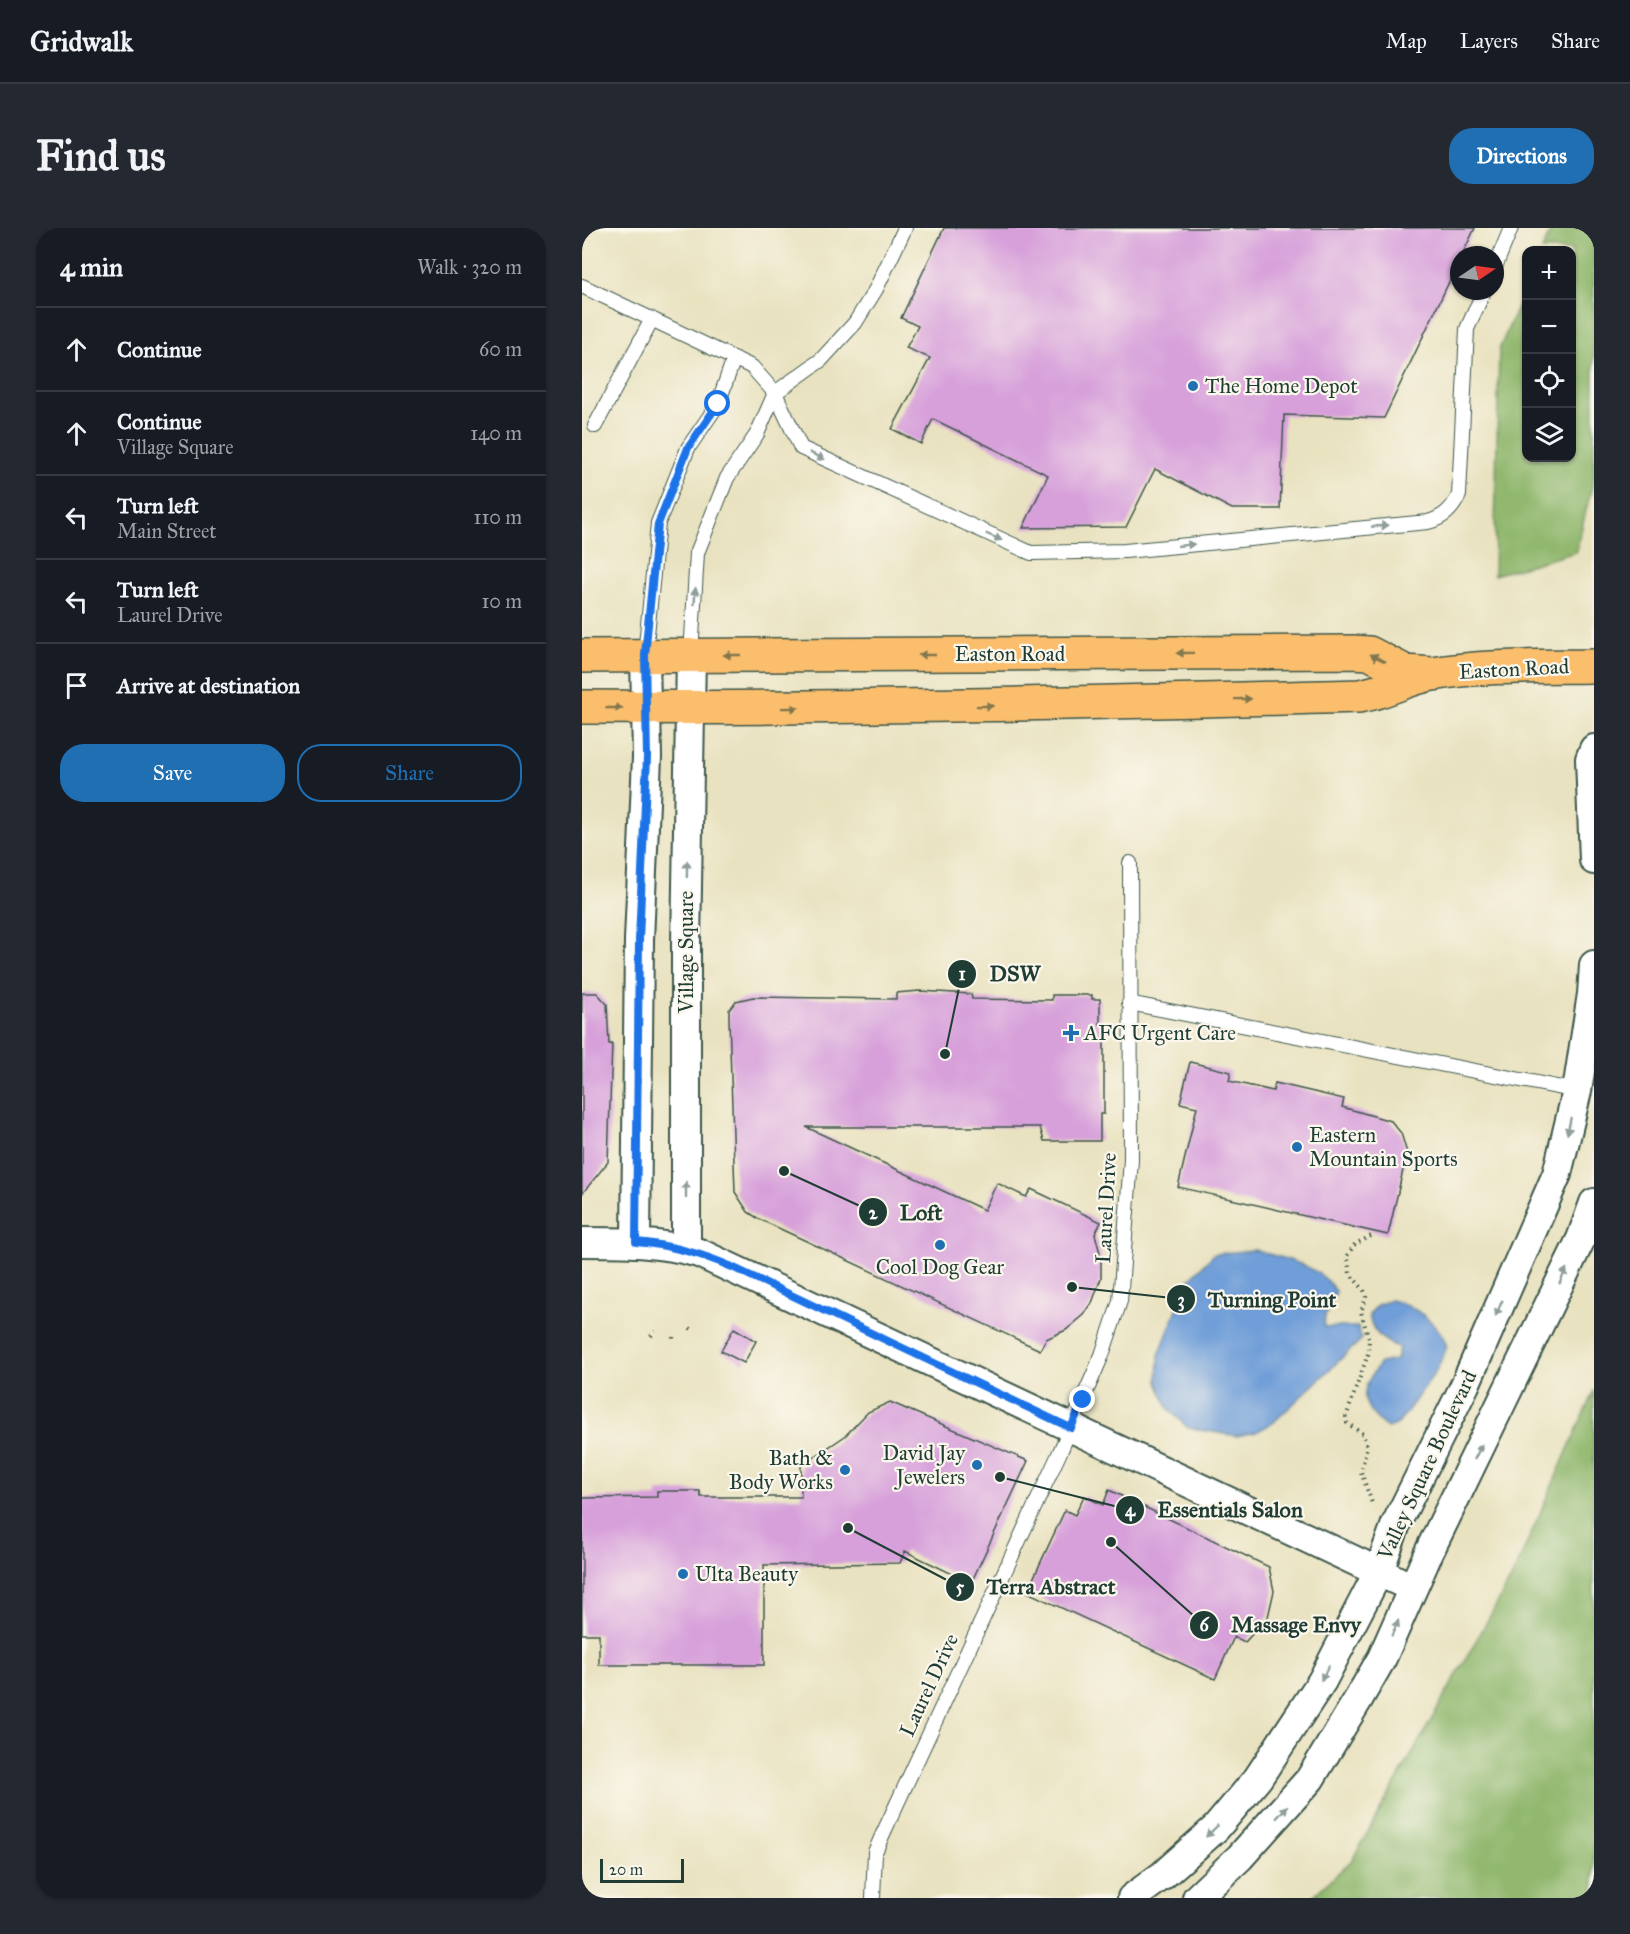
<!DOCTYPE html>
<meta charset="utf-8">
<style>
:root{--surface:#171b24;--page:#242831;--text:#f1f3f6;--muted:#9ea1a6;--line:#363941;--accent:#1f6fb2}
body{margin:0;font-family:"IM FELL Great Primer",serif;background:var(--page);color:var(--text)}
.controls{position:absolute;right:18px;top:18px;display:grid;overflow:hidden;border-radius:12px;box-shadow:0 2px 4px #0004}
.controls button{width:54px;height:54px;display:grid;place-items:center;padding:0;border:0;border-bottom:2px solid var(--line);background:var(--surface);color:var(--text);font:30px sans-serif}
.compass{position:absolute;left:868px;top:18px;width:54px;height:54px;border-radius:50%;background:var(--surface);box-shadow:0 2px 4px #0004;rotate:77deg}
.scale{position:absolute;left:18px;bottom:15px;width:84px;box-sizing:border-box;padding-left:6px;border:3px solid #1f3d34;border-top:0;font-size:16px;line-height:21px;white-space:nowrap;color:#1f3d34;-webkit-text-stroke:4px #fbf7ec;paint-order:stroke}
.stop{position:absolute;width:18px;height:18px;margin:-14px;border:4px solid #1a73e8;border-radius:50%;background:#fff}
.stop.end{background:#1a73e8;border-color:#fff;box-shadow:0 2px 6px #0008}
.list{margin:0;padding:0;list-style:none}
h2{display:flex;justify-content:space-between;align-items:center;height:78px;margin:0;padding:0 24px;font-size:26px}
h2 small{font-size:20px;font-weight:400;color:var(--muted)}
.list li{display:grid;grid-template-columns:39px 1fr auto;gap:18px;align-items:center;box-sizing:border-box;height:84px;padding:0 24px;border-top:2px solid var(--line)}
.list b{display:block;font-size:22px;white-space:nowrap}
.list p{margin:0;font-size:20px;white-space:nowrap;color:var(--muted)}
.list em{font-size:20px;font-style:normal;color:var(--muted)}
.actions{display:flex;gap:12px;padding:18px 24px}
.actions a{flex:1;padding:14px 0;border:2px solid var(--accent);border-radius:24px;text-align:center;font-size:21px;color:var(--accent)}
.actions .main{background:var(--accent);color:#fff}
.icon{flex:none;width:33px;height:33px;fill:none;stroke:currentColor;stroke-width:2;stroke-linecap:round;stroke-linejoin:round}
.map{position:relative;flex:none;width:1012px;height:1670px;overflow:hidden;border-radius:24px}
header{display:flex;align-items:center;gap:36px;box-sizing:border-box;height:84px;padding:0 30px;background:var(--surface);border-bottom:2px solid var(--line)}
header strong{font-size:28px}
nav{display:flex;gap:33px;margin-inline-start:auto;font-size:21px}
.intro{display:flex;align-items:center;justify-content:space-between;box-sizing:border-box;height:144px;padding:0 36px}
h1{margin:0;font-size:42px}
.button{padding:15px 27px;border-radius:24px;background:var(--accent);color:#fff;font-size:21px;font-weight:700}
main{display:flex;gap:36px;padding:0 36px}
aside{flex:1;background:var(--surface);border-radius:24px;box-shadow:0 2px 4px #0004}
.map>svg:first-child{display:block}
.forest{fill:#91b86e;stroke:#587a51;stroke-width:1.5}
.water{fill:#6f9ed8;stroke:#476e86;stroke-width:1.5}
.building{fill:#d7a0da}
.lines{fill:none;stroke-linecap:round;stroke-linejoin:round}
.lane-casing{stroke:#3d5649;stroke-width:16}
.street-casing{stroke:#3d5649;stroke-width:32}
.highway-casing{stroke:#3d5649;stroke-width:36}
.path{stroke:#3d5649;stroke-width:4;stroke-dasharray:1.5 4.5;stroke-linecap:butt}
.lane{stroke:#fff;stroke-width:14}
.street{stroke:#fff;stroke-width:28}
.highway{stroke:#fabe6d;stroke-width:33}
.oneway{fill:#8f9e9a}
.oneway2{fill:#82774e}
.route{stroke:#1a73e8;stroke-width:8}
.poi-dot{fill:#1f6fb2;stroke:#fbf7ec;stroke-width:2}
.labels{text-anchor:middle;stroke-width:4.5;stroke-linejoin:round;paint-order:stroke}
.poi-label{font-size:21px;fill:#1f3d34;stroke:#fbf7ec;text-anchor:start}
.street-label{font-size:21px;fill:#1f3d34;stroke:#fbf7ec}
.leader{fill:none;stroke:#1f3d34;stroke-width:2}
.callout-dot{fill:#1f3d34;stroke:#fbf7ec;stroke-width:2}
.mark-label{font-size:18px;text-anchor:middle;font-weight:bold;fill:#fff}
.callout-label{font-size:22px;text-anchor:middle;font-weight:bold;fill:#1f3d34;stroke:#fbf7ec;stroke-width:4.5;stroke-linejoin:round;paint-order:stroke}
</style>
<header>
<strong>Gridwalk</strong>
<nav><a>Map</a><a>Layers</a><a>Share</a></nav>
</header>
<div class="intro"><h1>Find us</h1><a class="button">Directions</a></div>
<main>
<aside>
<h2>4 min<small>Walk · 320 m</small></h2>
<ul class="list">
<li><svg class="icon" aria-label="ahead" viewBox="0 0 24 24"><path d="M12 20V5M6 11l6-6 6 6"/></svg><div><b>Continue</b></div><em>60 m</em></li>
<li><svg class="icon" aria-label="ahead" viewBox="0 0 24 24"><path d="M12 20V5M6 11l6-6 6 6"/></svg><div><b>Continue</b><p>Village Square</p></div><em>140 m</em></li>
<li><svg class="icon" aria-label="left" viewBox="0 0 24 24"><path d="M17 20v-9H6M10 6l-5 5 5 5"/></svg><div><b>Turn left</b><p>Main Street</p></div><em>110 m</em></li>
<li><svg class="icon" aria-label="left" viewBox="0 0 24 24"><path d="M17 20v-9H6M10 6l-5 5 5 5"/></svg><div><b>Turn left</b><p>Laurel Drive</p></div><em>10 m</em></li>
<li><svg class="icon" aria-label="arrive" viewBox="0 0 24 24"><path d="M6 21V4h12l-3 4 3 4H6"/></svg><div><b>Arrive at destination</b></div></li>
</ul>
<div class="actions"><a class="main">Save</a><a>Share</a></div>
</aside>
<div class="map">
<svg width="1012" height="1670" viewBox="0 0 1012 1670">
<rect width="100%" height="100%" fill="#fbf7ec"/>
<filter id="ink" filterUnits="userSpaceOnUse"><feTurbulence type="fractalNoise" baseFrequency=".0167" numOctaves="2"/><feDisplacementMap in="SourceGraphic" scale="12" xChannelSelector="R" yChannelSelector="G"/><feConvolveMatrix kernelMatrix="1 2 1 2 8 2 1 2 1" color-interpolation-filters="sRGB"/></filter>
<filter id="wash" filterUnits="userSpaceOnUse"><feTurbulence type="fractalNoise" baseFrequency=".008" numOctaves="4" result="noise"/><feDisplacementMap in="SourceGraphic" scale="24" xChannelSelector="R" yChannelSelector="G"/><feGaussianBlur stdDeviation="1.35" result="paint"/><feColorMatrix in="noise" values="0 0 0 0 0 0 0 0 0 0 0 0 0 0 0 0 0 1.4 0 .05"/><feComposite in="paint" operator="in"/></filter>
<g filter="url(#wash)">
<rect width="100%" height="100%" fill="#e9e2c0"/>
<path class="forest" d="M 970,0 L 1012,0 L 1012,250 L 994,324 L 912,347 L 917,122 L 944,59 L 945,230 L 990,230 L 990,22 L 960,22 Z
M 1012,1162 L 1012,1670 L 729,1670 L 770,1632 L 930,1349 Z"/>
<path class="water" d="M 673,1022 C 702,1031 738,1036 754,1064 L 743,1088 L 742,1099 L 776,1099 L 780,1111 L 691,1195 L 674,1204 L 655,1208 L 606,1200 L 586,1180 L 576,1154 L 577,1127 L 606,1053 L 632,1026 Z
M 809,1072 C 832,1077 859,1096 865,1119 L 854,1143 L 816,1196 L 805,1200 C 776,1176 777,1164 798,1135 L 814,1132 L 817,1119 C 801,1114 790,1104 787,1087 L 795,1077 Z"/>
<g id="blocks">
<path class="building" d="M 362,0 L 893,0 L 880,27 L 877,27 L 877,33 L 802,190 L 702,187 L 698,281 L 650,281 L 573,241 L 544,299 L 441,300 L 466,247 L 351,191 L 339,216 L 310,201 L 348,130 L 324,120 L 336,98 L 319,90 Z
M 338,763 L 389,766 L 390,771 L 470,772 L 470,767 L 510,767 L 510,771 L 518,771 L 518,796 L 522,796 L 522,886 L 518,886 L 518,913 L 462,913 L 458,899 L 224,899 L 402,982 L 415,955 L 444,969 L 449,961 L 519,994 L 513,1006 L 519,1029 L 519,1050 L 510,1075 L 502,1087 L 484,1102 L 464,1111 L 458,1122 L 177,991 L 166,984 L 153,964 L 147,791 L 147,782 L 154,773 L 171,769 L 314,771 L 314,765 Z
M 0,765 L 15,765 L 25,776 L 27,816 L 30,816 L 26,934 L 0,966 Z
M 608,834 L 649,844 L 647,853 L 691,863 L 693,855 L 762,871 L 760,879 L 809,893 L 819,905 L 825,925 L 806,1007 L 596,959 L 615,879 L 598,875 Z
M 152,1100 L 174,1113 L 162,1135 L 139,1123 Z
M 308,1174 L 446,1233 L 389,1355 L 323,1323 L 318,1335 L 182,1337 L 182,1437 L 17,1437 L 17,1406 L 0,1406 L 0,1270 L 75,1269 L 75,1263 L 118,1263 L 119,1269 L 219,1269 L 219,1238 L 263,1208 L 286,1184 Z
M 527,1262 L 687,1339 L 692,1363 L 686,1389 L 663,1414 L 652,1409 L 633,1451 L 445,1364 L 483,1282 L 493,1287 L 502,1268 L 521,1277 Z"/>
</g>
</g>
<g filter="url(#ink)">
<use href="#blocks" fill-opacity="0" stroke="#3d5649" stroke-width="1.5"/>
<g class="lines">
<g class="lane-casing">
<path id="lane" d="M 913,39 L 929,0
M 0,58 L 170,139 L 193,165 L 219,220 L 449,325 L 543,323 L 846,294 C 861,290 870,282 877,267 L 885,101 L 902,63
M 13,198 L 70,91
M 63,427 L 76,295 L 106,220 L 136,176 L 152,130
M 109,427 L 115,325 L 145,250 L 175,206 L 193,165 L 239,132 L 273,95 L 294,61 L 323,0
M 547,775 L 995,863
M 291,1670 L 293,1624 L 300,1608 L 478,1224 L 520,1127 L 538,1073 L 549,932 L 548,635"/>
</g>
<g class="street-casing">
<path id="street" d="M 1012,521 L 1008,531 L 1012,632
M 0,1014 C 40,1014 78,1014 117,1025 L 831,1360
M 54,1014 L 57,712 L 65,529 L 63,427
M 104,1021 L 104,716 L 109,427
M 550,1670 L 581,1647 L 634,1600 L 676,1550 L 740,1453 L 797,1343 L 814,1296 L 883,1157 L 975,946 L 995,863 L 1010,766 L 1012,737
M 615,1670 L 658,1629 L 728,1551 L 777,1470 L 800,1430 L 847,1324 L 999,1011 L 1012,975"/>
</g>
<g class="highway-casing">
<path id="highway" d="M 0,428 L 771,424 L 787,425 L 824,444 L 850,446
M 0,479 C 259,481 518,475 777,468 C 805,464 824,450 851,446 C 903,437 959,439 1012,438"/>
</g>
<path class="path" d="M 789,1008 L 773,1016 L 765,1028 L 768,1046 L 782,1062 L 784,1069 L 779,1084 L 787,1112 L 786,1126 L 764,1189 L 765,1195 L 781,1206 L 785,1218 L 779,1244 L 791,1278
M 108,1100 L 112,1103
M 69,1108 L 73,1103
M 91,1109 L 91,1115"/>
<use href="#lane" class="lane"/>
<use href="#street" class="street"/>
<use href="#highway" class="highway"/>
</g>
<defs><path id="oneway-solid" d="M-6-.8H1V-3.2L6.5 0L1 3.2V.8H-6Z" transform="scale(1.5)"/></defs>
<g class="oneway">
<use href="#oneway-solid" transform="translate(235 228) rotate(25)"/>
<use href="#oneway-solid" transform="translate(798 298) rotate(-5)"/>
<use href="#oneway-solid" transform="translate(412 309) rotate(23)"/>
<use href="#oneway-solid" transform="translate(604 317) rotate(-6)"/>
<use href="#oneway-solid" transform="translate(113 368) rotate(-86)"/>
<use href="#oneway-solid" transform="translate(105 641) rotate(-89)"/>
<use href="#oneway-solid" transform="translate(987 898) rotate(102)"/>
<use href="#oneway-solid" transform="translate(104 962) rotate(-90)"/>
<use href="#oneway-solid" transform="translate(981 1048) rotate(-65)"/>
<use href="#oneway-solid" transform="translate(917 1080) rotate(114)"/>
<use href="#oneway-solid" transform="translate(896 1224) rotate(-64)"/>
<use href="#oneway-solid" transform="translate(813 1400) rotate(-66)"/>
<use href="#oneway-solid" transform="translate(743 1445) rotate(118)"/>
<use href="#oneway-solid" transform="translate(700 1584) rotate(-49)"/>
<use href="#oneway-solid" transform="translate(630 1603) rotate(136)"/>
</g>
<g class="oneway2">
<use href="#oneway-solid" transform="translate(603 425) rotate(179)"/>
<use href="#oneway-solid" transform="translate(150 427) rotate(-180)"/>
<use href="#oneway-solid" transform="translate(345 427) rotate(180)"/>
<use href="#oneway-solid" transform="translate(796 430) rotate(-154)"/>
<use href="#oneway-solid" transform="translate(661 471) rotate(-1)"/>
<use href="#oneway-solid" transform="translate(403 478) rotate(-1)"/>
<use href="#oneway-solid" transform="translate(32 480)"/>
<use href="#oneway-solid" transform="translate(208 480) rotate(-1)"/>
</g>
</g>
<g class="lines" filter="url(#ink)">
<path class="route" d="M 136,176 L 106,220 L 76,296 L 63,427 L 65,529 L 57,712 L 54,1014 C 89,1017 118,1025 150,1039 L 489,1200 L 501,1172"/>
</g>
<g class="poi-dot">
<circle cx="611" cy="158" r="6"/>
<path d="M486 796h6v6h6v6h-6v6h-6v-6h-6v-6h6z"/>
<circle cx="715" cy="919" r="6"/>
<circle cx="358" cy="1017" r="6"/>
<circle cx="395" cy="1237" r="6"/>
<circle cx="263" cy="1242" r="6"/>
<circle cx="101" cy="1346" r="6"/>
</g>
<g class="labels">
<g class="poi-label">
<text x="623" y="165">The Home Depot</text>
<text x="502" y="812">AFC Urgent Care</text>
<text x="727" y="914">Eastern<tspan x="727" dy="24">Mountain Sports</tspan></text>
<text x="358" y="1046" text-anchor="middle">Cool Dog Gear</text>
<text x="383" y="1232" text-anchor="end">David Jay<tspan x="383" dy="24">Jewelers</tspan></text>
<text x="251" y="1237" text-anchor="end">Bath &amp;<tspan x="251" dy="24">Body Works</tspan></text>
<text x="113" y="1353">Ulta Beauty</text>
</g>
<g class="street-label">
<text x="428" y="433">Easton Road</text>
<text transform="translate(932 441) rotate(-3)" y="7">Easton Road</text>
<text transform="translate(104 724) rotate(-90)" y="7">Village Square</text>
<text transform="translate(524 980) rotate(-87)" y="7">Laurel Drive</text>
<text transform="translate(845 1237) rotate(-65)" y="7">Valley Square Boulevard</text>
<text transform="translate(347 1457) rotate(-65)" y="7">Laurel Drive</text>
</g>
</g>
<path class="leader" d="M363 826L380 746M202 943L291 984M490 1059L599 1071M418 1249L548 1282M266 1300L378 1359M529 1314L622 1397"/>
<g class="callout-dot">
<circle cx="363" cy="826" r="6"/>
<circle cx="202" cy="943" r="6"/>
<circle cx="490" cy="1059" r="6"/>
<circle cx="418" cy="1249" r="6"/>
<circle cx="266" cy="1300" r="6"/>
<circle cx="529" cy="1314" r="6"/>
<circle cx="380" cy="746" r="15"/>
<circle cx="291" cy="984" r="15"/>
<circle cx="599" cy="1071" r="15"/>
<circle cx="548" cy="1282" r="15"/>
<circle cx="378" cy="1359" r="15"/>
<circle cx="622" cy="1397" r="15"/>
</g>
<g class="mark-label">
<text x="380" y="752">1</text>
<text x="291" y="991">2</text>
<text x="599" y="1078">3</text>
<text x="548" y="1288">4</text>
<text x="378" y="1365">5</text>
<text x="622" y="1403">6</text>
</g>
<g class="callout-label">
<text x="433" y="753">DSW</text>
<text x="339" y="992">Loft</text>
<text x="690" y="1079">Turning Point</text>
<text x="648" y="1289">Essentials Salon</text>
<text x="469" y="1366">Terra Abstract</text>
<text x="714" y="1404">Massage Envy</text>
</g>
</svg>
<div class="controls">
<button>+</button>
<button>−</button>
<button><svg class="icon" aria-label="locate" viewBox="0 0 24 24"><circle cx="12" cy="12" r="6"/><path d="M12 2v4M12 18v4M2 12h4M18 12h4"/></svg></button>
<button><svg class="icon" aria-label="layers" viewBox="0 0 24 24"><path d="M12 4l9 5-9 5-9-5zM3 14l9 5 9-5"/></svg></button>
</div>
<svg class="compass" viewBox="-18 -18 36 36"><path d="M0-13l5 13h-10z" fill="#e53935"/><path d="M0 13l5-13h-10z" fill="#9ea1a6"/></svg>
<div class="scale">20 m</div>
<div class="stop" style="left:136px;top:176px"></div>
<div class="stop end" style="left:501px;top:1172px"></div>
</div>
</main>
